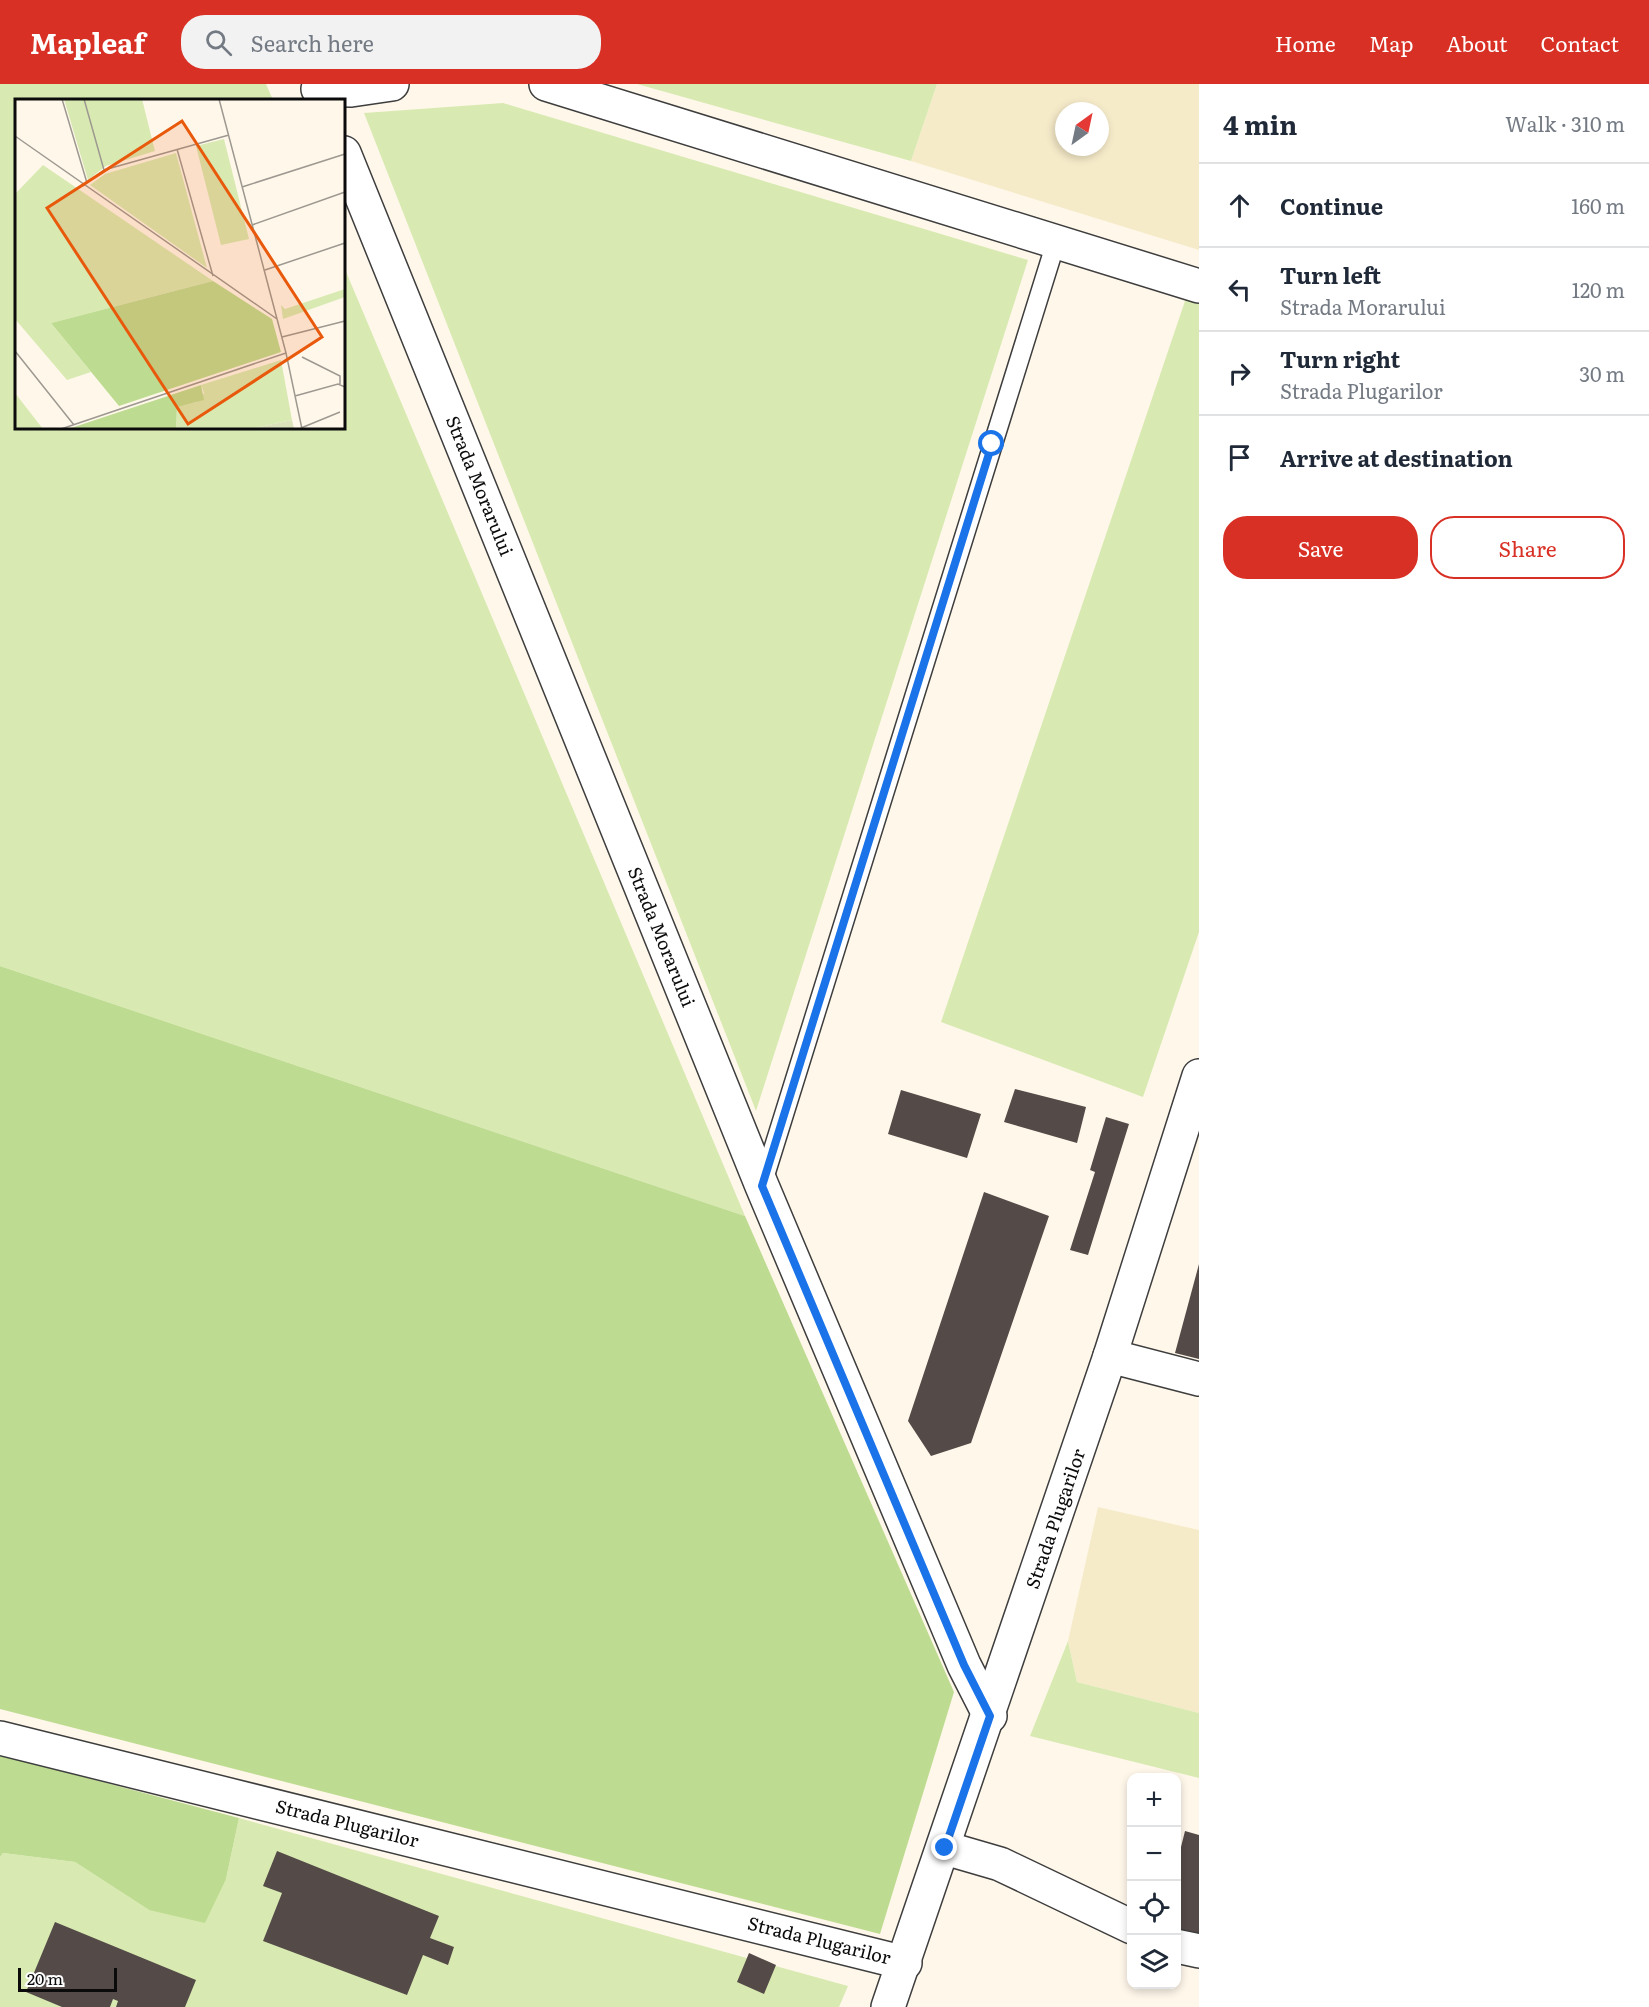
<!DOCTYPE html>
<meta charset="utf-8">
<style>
:root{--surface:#fff;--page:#f2f2f3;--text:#1f2937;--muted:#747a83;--line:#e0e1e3;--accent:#d93025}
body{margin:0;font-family:Literata,serif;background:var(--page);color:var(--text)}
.controls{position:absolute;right:18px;bottom:18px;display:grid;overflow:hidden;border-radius:12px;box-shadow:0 3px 9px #0003}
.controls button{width:54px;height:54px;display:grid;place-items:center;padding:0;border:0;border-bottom:2px solid var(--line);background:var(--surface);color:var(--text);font:30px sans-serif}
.compass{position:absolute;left:1055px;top:18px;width:54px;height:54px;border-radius:50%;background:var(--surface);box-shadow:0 3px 9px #0003;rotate:33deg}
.scale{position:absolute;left:18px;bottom:15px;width:99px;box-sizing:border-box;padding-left:6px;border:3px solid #0b0b0b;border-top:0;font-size:16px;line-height:21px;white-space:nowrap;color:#0b0b0b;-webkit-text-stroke:4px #fff;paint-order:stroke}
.stop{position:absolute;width:18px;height:18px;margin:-14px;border:4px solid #1a73e8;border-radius:50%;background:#fff}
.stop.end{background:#1a73e8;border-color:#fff;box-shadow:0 2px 6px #0008}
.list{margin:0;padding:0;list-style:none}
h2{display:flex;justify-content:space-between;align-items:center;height:78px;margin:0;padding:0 24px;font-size:26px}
h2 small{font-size:20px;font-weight:400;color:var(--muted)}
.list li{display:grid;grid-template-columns:39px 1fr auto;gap:18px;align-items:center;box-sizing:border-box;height:84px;padding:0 24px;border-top:2px solid var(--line)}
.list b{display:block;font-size:22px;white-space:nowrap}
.list p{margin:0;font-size:20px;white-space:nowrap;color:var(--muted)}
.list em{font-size:20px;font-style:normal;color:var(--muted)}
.actions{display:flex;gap:12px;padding:18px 24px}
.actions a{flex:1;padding:14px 0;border:2px solid var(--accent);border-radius:24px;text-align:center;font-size:21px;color:var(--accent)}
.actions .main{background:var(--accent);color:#fff}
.icon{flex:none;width:33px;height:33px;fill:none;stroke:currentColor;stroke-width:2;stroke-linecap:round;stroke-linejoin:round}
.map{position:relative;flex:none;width:1199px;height:1923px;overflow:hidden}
header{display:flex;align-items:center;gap:36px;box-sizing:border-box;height:84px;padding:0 30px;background:var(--accent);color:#fff}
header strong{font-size:28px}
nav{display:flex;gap:33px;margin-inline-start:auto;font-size:21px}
.search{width:420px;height:54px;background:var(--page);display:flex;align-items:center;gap:15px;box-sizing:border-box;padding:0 21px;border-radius:24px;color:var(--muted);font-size:22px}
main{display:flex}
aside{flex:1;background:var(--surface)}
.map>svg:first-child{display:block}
.farmland{fill:#f6ebc9;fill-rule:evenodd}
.green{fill:#d8eab2}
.forest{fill:#bedc91}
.building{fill:#544a47}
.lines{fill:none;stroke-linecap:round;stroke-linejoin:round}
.service-casing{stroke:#3e3e3e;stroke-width:21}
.minor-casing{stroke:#3e3e3e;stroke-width:36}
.tertiary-casing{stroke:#3e3e3e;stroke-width:36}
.service{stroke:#fff;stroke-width:18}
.minor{stroke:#fff;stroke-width:33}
.tertiary{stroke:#fff;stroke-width:33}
.route{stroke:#1a73e8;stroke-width:8}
.labels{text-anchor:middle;stroke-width:6;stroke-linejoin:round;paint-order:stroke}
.street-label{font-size:18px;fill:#0b0b0b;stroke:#fff}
.inset-road{fill:none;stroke:#9d9991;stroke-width:1.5}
.view{fill:#e8590c;fill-opacity:0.15;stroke:#e8590c;stroke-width:3}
.inset-edge{fill:none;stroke:#0b0b0b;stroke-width:3}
</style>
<header>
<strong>Mapleaf</strong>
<div class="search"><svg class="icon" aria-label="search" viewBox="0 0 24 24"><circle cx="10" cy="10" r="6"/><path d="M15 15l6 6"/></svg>Search here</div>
<nav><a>Home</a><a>Map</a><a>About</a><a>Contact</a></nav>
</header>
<main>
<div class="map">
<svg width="1199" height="1923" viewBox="0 0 1199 1923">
<rect width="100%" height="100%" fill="#fff7ea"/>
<path class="farmland" d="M 937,0 L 1199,0 L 1199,166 L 911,77 ZM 1064,27 L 1100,27 L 1100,63 L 1064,63 Z
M 1098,1423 L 1199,1446 L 1199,1629 L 1077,1598 L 1068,1557 Z"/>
<path class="green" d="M 0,0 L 266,0 L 273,16 L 16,16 L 16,344 L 344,344 L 344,183 L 745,1132 L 0,882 Z
M 637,0 L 937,0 L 911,77 Z
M 503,19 L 1028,176 L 756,1027 L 364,29 Z
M 1186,214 L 1199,218 L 1199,848 L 1143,1013 L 941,938 Z
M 1068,1557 L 1077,1598 L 1199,1629 L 1199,1694 L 1030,1652 Z
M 239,1734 L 848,1902 L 839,1923 L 0,1923 L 0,1773 L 3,1769 L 75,1778 L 149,1826 L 226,1795 Z"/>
<path class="forest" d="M 0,882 L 745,1132 L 954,1608 L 880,1850 L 0,1625 Z
M 0,1671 L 239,1734 L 226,1795 L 205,1839 L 149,1826 L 75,1778 L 3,1769 L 0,1773 Z"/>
<path class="building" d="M 1015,1005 L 1086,1023 L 1077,1059 L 1004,1038 Z
M 901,1006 L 981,1030 L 967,1074 L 888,1050 Z
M 1106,1033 L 1129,1040 L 1088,1171 L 1070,1166 L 1095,1088 L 1090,1086 Z
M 984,1108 L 1049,1132 L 971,1359 L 931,1372 L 908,1337 Z
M 1199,1180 L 1199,1275 L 1175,1269 Z
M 1185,1747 L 1199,1751 L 1199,1857 L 1176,1851 L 1176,1783 Z
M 277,1767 L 439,1832 L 430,1854 L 454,1863 L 448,1881 L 423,1871 L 407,1911 L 263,1857 L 282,1809 L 263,1802 Z
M 55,1838 L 196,1896 L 185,1923 L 116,1923 L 118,1917 L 113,1915 L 110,1923 L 62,1923 L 26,1908 Z
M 749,1869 L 776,1881 L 764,1910 L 737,1898 Z"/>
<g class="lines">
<g class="service-casing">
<path id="service" d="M 762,1101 L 1056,158"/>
</g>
<g class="minor-casing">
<path id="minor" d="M 546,0 L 1199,202
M 318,5 L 351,6 L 392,0
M 344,69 L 762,1102 L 964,1581 L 990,1632
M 1110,1272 L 1199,1295
M 0,1654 L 905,1879
M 945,1764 L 1000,1780 L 1132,1843
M 1176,1862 L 1199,1867"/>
</g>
<g class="tertiary-casing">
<path id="tertiary" d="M 888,1923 L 1110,1272 L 1199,992"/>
</g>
<use href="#service" class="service"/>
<use href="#minor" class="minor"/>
<use href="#tertiary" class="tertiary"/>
</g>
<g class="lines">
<path class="route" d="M 945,1764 L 990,1632 L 964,1581 L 762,1102 L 992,360"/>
</g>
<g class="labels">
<g class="street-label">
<text transform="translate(479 402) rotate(68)" y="6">Strada Morarului</text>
<text transform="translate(661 853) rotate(68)" y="6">Strada Morarului</text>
<text transform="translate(1056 1435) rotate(-71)" y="6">Strada Plugarilor</text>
<text transform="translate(347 1740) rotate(14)" y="6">Strada Plugarilor</text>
<text transform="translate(819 1857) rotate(14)" y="6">Strada Plugarilor</text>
</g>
</g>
<g transform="translate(15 15)">
<rect width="330" height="330" fill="#fff7ea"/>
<path d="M 49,0 L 127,0 L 140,52 L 91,67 L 73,81 ZM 209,40 L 234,140 L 206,146 L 181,47 ZM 161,54 L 192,169 L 75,86 L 90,75 ZM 28,66 L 198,182 L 36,224 L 76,273 L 52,281 L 0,220 L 0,95 ZM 330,190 L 330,198 L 268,220 L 266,206 L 270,210 ZM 266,261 L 277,321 L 236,330 L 161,330 L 162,307 L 182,303 L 189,294 L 186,286 ZM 0,294 L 28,330 L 0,330 Z" fill="#d8eab2"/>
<path d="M 198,182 L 257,220 L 266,253 L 104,307 L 36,224 ZM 186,286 L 189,301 L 162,308 L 161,330 L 53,330 Z" fill="#bedc91"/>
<path d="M 277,321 L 279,330 L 236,330 Z" fill="#dae1bb"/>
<path class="inset-road" d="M 47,0 L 72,84M 69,0 L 89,71M 204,0 L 271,254 L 287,330M 0,37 L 262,220M 162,50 L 198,177M 68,87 L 89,71 L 214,36M 227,88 L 330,55M 237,126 L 330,93M 250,171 L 330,144M 267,238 L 330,222M 0,252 L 59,326M 287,258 L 325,277 L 325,285M 280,297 L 323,285 L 330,288M 286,329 L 325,313M 46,330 L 271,254"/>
<path class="view" d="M 167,22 L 307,238 L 173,325 L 32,109 Z"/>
<rect width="330" height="330" class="inset-edge"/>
</g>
</svg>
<div class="controls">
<button>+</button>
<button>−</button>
<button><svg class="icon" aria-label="locate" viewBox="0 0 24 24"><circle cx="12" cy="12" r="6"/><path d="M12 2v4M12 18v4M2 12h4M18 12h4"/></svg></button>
<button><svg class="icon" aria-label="layers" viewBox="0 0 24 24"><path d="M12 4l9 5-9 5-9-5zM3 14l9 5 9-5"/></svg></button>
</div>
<svg class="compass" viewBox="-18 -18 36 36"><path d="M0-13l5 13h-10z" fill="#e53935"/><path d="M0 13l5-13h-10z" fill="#747a83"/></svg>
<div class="scale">20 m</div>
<div class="stop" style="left:992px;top:360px"></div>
<div class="stop end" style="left:945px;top:1764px"></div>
</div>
<aside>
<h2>4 min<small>Walk · 310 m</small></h2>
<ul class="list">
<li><svg class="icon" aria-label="ahead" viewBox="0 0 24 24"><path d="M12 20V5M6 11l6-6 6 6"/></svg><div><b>Continue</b></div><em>160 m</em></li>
<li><svg class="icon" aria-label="left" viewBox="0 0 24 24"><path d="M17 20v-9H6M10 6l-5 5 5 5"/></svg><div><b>Turn left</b><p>Strada Morarului</p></div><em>120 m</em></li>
<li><svg class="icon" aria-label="right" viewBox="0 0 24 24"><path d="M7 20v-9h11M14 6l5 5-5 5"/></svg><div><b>Turn right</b><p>Strada Plugarilor</p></div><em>30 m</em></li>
<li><svg class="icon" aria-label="arrive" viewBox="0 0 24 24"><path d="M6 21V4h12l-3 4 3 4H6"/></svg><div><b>Arrive at destination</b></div></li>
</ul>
<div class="actions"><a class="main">Save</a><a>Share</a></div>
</aside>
</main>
